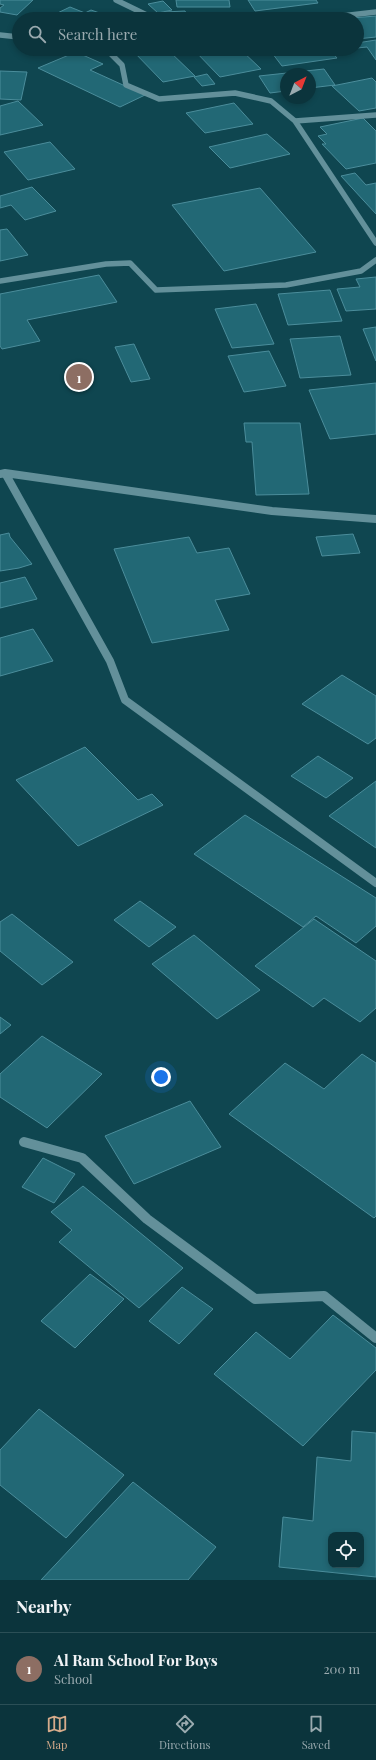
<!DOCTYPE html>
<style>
:root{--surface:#0b343c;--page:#193f47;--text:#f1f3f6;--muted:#9aaaaf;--line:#2b4f56;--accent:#d6ab8b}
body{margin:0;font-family:"Playfair Display",serif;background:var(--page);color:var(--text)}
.controls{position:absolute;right:12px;bottom:12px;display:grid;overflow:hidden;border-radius:8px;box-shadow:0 2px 6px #0003}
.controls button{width:36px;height:36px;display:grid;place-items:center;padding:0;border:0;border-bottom:1px solid var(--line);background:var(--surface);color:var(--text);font:20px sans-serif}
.compass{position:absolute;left:280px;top:68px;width:36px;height:36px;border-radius:50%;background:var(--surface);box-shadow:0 2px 6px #0003;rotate:42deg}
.you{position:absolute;left:161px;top:1077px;width:14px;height:14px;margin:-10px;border:3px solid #fff;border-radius:50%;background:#1a73e8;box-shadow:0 0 0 6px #1a73e833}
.badge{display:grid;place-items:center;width:26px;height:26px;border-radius:50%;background:var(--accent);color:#fff;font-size:13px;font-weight:700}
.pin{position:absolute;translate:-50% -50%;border:2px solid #fff;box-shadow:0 1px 4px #0006}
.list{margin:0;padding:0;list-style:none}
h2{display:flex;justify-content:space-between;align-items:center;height:52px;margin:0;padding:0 16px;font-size:17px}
h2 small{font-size:13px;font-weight:400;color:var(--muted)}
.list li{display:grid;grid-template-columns:26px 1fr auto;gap:12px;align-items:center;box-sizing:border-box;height:72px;padding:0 16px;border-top:1px solid var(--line)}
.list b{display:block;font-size:15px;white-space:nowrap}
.list p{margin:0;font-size:13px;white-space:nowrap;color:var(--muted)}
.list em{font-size:13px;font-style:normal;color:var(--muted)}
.icon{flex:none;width:22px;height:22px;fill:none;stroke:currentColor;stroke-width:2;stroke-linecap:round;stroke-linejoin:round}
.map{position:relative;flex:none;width:376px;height:1580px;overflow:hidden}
.search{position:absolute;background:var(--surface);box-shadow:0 2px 6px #0003;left:12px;right:12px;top:12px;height:44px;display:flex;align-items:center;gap:10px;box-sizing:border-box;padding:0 14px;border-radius:22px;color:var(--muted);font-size:15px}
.sheet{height:124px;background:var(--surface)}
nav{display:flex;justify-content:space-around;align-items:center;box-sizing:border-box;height:56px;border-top:1px solid var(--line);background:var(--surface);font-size:11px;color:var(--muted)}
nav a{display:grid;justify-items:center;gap:2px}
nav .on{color:var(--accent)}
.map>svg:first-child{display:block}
.building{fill:#226875;stroke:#4b8d9b;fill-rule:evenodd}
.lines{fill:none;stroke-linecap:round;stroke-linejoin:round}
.minor-far2{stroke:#63909a;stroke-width:5.5}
.minor-far1{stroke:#63909a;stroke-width:8}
.minor{stroke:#63909a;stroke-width:10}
</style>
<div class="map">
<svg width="376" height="1580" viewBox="0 0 376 1580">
<rect width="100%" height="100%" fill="#0f4650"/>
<path class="building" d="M 0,0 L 33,0 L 17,15 L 0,12 L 0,8 L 4,5 L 0,4 Z
M 176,0 L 229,0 L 230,7 L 177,7 Z
M 248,0 L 316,0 L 318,3 L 255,11 Z
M 163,1 L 172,10 L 158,13 L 148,4 Z
M 70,7 L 85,13 L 91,10 L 108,16 L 102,19 L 45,19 Z
M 185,11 L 188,17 L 167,19 L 164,12 Z
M 376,16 L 376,37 L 357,39 L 357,19 L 340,19 Z
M 376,40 L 376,60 L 367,47 L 357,48 L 357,43 Z
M 131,49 L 167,49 L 195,76 L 163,82 Z
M 193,49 L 240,49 L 261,69 L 220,77 Z
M 269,49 L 329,49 L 337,58 L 282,66 Z
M 76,52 L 103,64 L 90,70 L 145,95 L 120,107 L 38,68 Z
M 324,69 L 335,85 L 310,88 L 310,74 L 286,74 L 286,91 L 270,93 L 259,76 Z
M 0,71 L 27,72 L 21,100 L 0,99 Z
M 207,74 L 215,84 L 202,86 L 194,77 Z
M 372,78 L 376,82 L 376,108 L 359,111 L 332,86 Z
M 18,101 L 43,125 L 0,135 L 0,106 Z
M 234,103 L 253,124 L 205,133 L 186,113 Z
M 363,118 L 376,131 L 376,163 L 346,169 L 322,144 L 326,144 L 318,136 L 327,134 L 320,127 Z
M 267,134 L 290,154 L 230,168 L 209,147 Z
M 50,142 L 75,169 L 28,180 L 4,152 Z
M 355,173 L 366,185 L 376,183 L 376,214 L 341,176 Z
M 32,187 L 56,211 L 25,220 L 11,205 L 0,208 L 0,196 Z
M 260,188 L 316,252 L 224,271 L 172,205 Z
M 7,229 L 28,255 L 0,261 L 0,230 Z
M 99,275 L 117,302 L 27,320 L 40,341 L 2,349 L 0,346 L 0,294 Z
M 376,277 L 376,309 L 346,311 L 337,289 L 360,287 L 356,279 Z
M 330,290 L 342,321 L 288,325 L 278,294 Z
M 256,304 L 274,344 L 232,348 L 215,309 Z
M 376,327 L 376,361 L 363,329 Z
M 340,336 L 351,375 L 300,378 L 290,339 Z
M 134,344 L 150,379 L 131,382 L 115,347 Z
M 269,351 L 286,386 L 244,392 L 228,356 Z
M 376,383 L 376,434 L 330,439 L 309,390 Z
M 244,423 L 300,423 L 309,494 L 256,495 L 252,442 L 246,442 Z
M 9,533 L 10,537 L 32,564 L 19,568 L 0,571 L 0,535 Z
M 353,534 L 360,553 L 322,556 L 316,537 Z
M 189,537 L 197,553 L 229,548 L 250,594 L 215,600 L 229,630 L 152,643 L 114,549 Z
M 25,577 L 37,599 L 0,608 L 0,583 Z
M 33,629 L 53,661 L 0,676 L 0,638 Z
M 342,675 L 376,696 L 376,738 L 368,744 L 302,704 Z
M 85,747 L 138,800 L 152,794 L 163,805 L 78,846 L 16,780 Z
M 318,756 L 353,778 L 326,798 L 291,776 Z
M 376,781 L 376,848 L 329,816 Z
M 245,815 L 376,898 L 376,926 L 356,943 L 316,916 L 303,927 L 194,854 Z
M 140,901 L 176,927 L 149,947 L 114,920 Z
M 12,914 L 73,962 L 42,985 L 0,951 L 0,922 Z
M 314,919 L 376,961 L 376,1008 L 360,1022 L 324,998 L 313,1007 L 255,966 Z
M 194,935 L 260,990 L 217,1019 L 152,964 Z
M 0,1017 L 11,1025 L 0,1034 Z
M 42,1036 L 102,1074 L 47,1128 L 0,1097 L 0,1074 Z
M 362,1054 L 376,1063 L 376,1216 L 374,1218 L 229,1114 L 285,1063 L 324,1089 Z
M 190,1101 L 221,1147 L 134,1184 L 105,1136 Z
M 43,1158 L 75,1174 L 54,1203 L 22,1187 Z
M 83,1186 L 183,1268 L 139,1308 L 59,1242 L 72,1230 L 51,1212 Z
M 90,1274 L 124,1299 L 75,1348 L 41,1321 Z
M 182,1287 L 213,1309 L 179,1344 L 149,1321 Z
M 333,1315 L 376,1348 L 376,1370 L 303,1446 L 214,1374 L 256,1332 L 290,1359 Z
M 39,1409 L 124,1475 L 66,1538 L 0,1485 L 0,1450 Z
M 352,1431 L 376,1433 L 376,1577 L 279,1567 L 283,1517 L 313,1521 L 317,1457 L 351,1461 ZM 331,1535 L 361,1535 L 361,1565 L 331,1565 Z
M 133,1482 L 216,1547 L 188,1580 L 41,1580 Z"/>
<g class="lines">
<path class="minor-far2" d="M 116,0 L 155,19
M 315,19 L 376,12
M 0,35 L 19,37
M 106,49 L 122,65 L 126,85 L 159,99 L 235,93 L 271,101 L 295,121 L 376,115
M 295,121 L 376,243
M 0,281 L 106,264 L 130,263 L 156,290 L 286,285 L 361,271 L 376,260"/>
<path class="minor-far1" d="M 5,473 L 272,511 L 376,519
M 0,474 L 5,473 L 110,661 L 125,700 L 376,883"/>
<path class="minor" d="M 24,1142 L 82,1158 L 147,1219 L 255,1299 L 324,1296 L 376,1338"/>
</g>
</svg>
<div class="controls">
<button><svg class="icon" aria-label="locate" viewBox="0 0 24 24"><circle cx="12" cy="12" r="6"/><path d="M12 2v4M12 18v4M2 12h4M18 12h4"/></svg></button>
</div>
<svg class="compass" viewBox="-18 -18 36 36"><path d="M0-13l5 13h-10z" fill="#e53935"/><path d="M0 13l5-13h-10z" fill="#9aaaaf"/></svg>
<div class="you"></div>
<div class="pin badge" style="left:79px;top:377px;background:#8d6e63">1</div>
<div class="search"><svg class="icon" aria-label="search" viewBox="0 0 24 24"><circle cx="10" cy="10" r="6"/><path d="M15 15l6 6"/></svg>Search here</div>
</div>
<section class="sheet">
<h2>Nearby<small></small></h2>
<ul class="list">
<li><span class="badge" style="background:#8d6e63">1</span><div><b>Al Ram School For Boys</b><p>School</p></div><em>200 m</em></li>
</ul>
</section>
<nav>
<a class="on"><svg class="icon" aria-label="map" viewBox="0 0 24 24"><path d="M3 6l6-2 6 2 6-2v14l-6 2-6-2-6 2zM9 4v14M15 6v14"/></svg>Map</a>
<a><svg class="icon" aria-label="directions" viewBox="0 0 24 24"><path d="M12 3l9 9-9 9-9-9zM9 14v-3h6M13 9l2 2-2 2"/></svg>Directions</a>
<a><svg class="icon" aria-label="saved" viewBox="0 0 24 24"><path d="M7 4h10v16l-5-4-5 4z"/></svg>Saved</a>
</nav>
